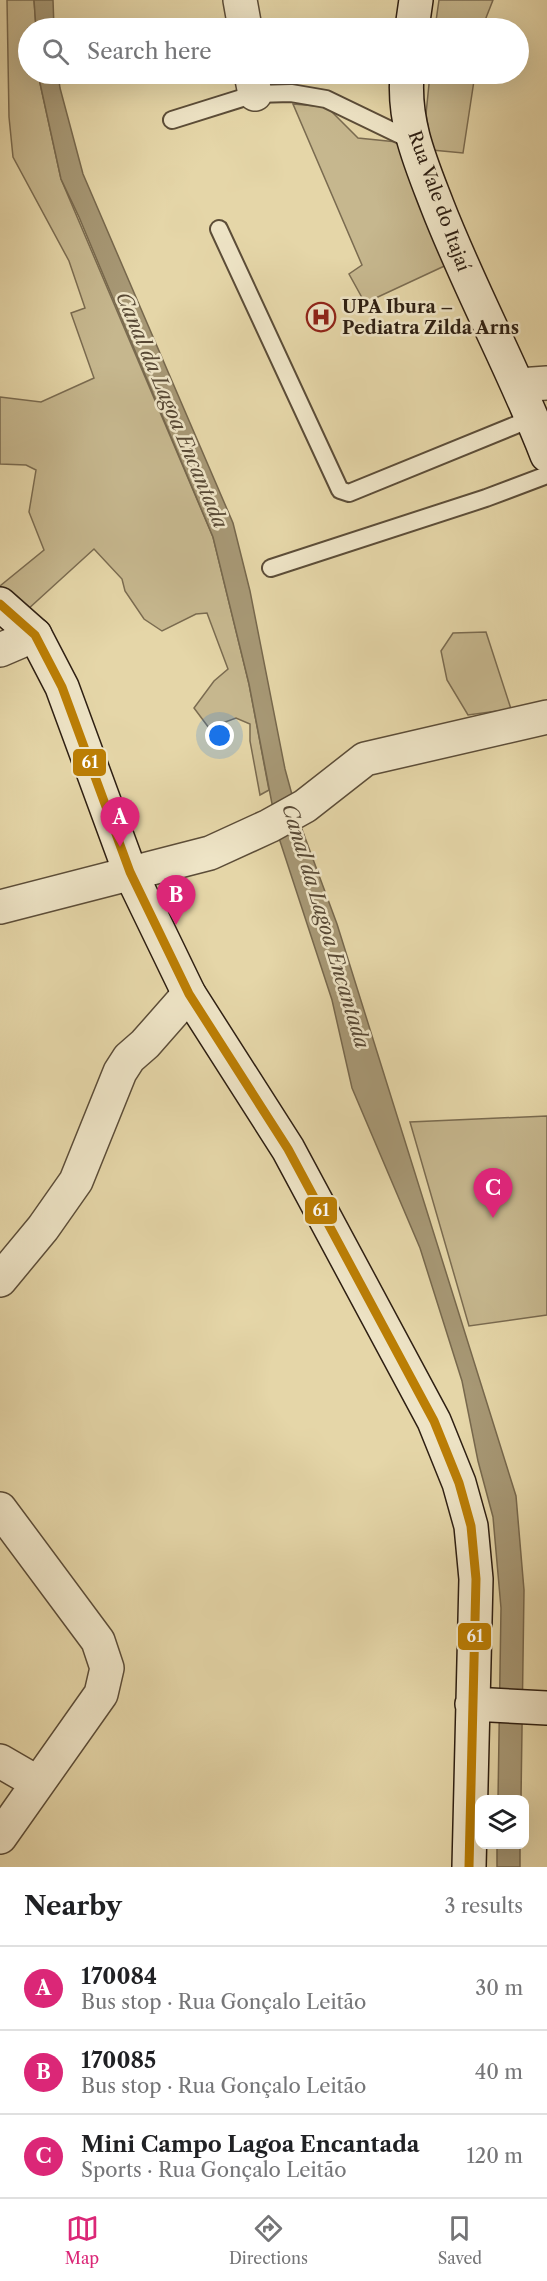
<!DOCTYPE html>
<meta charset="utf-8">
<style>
:root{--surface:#fff;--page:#f2f2f2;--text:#202124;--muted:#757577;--line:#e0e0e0;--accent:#db2777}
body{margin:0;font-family:"Libre Caslon Text",serif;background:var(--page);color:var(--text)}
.controls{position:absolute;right:18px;bottom:18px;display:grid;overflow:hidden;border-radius:12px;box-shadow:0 6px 24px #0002}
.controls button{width:54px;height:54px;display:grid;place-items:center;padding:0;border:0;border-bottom:2px solid var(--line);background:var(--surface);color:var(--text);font:30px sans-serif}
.you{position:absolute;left:220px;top:736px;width:21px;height:21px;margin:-15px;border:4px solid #fff;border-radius:50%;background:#1a73e8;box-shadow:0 0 0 9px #1a73e833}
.badge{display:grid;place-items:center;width:39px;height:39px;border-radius:50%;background:var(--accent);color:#fff;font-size:20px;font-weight:700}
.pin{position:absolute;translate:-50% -50px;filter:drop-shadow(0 2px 3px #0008)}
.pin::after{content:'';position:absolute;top:32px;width:21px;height:18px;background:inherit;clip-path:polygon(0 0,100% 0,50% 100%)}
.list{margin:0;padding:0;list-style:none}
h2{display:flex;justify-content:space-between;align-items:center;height:78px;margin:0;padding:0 24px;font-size:26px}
h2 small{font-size:20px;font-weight:400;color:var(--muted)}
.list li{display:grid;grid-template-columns:39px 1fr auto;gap:18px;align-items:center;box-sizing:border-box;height:84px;padding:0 24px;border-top:2px solid var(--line)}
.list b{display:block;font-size:22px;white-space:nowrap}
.list p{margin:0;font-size:20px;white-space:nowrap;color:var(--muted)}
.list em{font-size:20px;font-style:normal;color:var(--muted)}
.icon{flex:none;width:33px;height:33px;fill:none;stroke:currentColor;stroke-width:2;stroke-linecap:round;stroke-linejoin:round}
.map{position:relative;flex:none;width:547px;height:1867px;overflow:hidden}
.search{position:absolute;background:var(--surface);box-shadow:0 6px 24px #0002;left:18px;right:18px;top:18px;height:66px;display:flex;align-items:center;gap:15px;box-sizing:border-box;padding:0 21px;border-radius:33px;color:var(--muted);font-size:22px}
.sheet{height:330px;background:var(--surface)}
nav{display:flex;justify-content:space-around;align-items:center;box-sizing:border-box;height:84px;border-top:2px solid var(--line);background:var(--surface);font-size:16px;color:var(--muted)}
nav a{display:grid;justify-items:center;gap:3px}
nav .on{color:var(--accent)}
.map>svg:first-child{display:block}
.green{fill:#c6b78e;stroke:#7a6b50;stroke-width:1.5}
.water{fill:#a79875;stroke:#77684d;stroke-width:1.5}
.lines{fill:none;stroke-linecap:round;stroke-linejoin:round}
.lane-casing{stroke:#5c4d38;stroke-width:20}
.street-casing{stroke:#5c4d38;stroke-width:36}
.secondary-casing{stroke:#2e1f12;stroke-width:36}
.lane{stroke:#eee4c6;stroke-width:16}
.street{stroke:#eee4c6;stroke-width:33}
.secondary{stroke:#eee4c6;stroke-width:33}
.bus-1-casing{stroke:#eee4c6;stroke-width:14}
.bus-1{stroke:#bb7e05;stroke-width:9}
.labels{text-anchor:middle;stroke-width:5;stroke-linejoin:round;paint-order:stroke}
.street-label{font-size:18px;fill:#2e1f12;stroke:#eee4c6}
.poi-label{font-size:18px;font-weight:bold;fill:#2e1f12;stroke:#eee4c6;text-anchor:start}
.water-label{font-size:20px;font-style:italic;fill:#584935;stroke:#eee4c6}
.line-badge{stroke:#eee4c6;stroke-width:2}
.badge-label{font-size:16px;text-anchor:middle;font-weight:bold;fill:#fff}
</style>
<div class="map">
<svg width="547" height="1867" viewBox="0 0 547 1867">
<rect width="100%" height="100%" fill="#e5d6a8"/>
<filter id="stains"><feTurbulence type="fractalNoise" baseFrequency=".00333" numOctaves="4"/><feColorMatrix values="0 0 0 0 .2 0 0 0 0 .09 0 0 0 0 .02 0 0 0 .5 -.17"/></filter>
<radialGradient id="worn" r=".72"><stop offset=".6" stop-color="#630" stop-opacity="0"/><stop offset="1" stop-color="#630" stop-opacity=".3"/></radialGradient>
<path class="green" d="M 7,0 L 34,0 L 36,28 L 28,28 L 28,74 L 38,74 L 61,179 L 213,537 L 249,684 L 269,790 L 260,795 L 250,741 L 250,724 L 236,718 L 209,728 L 194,708 L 214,681 L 228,669 L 207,613 L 196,614 L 162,631 L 144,619 L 125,591 L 122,579 L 94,549 L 27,610 L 0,586 L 44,550 L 29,512 L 36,470 L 26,465 L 0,464 L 0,397 L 41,402 L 94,378 L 71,313 L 85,308 L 69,261 L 13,157 L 9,117 Z
M 439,0 L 493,0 L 482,28 L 435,28 Z
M 430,74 L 475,74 L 463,153 L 432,150 L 426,114 Z
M 293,104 L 327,107 L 358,138 L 407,143 L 453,262 L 365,303 L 349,274 L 362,265 Z
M 486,632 L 511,709 L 468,715 L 447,680 L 441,651 L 453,633 Z
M 547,1116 L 547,1315 L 469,1326 L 410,1122 Z"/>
<path class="water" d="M 34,0 L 53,0 L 54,28 L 36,28 Z
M 38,74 L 58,74 L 60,88 L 83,174 L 233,523 L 250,591 L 285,769 L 300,824 L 337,924 L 516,1496 L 524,1590 L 521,1799 L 498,1799 L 501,1608 L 493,1517 L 478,1461 L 462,1381 L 420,1248 L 352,1088 L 332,1000 L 278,835 L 249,684 L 213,537 L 79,217 L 61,179 Z
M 497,1845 L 520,1845 L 520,1867 L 497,1867 Z"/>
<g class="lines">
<g class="lane-casing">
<path id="lane" d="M 172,120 L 255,94 L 291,93 L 326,99 L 413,141
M 219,229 L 340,490 L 349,493 L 533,418
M 271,568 L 486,498 L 547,475"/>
</g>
<g class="street-casing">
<path id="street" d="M 240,0 L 245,28
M 251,74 L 255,94
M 519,385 L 547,383
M 0,650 L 35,635
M 0,907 L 210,853 L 269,826 L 305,806 L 365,759 L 547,717
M 0,1280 L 43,1228 L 76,1181 L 120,1072 L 129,1058 L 145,1044 L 189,994
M 0,1509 L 98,1641 L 107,1668 L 101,1694 L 0,1837
M 0,1761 L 38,1783"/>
</g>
<g class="secondary-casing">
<path id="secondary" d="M 412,28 L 416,0
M 407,74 C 403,122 420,161 437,205 C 470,290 514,370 547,455
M 0,604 L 35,635 L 62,687 L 130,872 L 189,994 L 288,1149 L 434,1421 L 459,1483 L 471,1526 L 476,1579 L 469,1867
M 472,1704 L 547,1708"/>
</g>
<use href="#lane" class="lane"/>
<use href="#street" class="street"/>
<use href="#secondary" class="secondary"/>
<g class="bus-1-casing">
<path id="bus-1" d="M 0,604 L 35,635 L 62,687 L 130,872 L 189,994 L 288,1149 L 434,1421 L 459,1483 L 471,1526 L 476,1579 L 469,1867"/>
</g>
<use href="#bus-1" class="bus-1"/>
</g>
<defs>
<g id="hospital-ring" transform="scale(1.5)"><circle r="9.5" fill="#eee4c6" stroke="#8f2418" stroke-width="1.5"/><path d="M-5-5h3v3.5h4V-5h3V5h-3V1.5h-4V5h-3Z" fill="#8f2418"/></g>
</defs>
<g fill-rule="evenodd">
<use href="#hospital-ring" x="321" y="317"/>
</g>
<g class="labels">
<g class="street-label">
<text transform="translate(439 201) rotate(70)" y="6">Rua Vale do Itajaí</text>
</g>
<g class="poi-label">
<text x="342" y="313">UPA Ibura –<tspan x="342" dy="21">Pediatra Zilda Arns</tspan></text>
</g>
<g class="water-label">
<text transform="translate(172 410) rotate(67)" y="7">Canal da Lagoa Encantada</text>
<text transform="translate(326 926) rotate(73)" y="7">Canal da Lagoa Encantada</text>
</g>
</g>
<g class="line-badge">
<rect x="72" y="748" width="35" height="29" rx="6" fill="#bb7e05"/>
<rect x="304" y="1196" width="34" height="29" rx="6" fill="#bb7e05"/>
<rect x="457" y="1622" width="35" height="29" rx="6" fill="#bb7e05"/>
</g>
<g class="badge-label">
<text x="90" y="768">61</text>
<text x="321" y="1216">61</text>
<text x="475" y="1642">61</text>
</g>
<rect width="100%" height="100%" filter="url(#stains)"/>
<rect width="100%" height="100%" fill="url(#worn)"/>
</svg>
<div class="controls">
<button><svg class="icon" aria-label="layers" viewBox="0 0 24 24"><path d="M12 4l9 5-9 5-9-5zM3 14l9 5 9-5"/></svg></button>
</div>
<div class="you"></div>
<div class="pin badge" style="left:120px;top:847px">A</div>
<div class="pin badge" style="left:176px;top:925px">B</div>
<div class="pin badge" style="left:493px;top:1218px">C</div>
<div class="search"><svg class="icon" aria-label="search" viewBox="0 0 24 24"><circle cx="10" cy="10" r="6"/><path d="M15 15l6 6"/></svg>Search here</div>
</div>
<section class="sheet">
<h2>Nearby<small>3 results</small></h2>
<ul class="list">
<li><span class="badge">A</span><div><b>170084</b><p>Bus stop · Rua Gonçalo Leitão</p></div><em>30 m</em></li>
<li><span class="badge">B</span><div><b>170085</b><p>Bus stop · Rua Gonçalo Leitão</p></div><em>40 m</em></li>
<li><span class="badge">C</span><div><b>Mini Campo Lagoa Encantada</b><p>Sports · Rua Gonçalo Leitão</p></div><em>120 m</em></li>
</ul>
</section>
<nav>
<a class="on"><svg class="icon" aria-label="map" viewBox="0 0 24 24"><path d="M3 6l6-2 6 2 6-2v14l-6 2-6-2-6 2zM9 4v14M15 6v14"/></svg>Map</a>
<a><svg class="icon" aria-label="directions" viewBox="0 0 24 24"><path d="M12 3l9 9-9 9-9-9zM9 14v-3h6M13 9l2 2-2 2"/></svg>Directions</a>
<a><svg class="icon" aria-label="saved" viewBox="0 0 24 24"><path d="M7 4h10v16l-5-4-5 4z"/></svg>Saved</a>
</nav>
